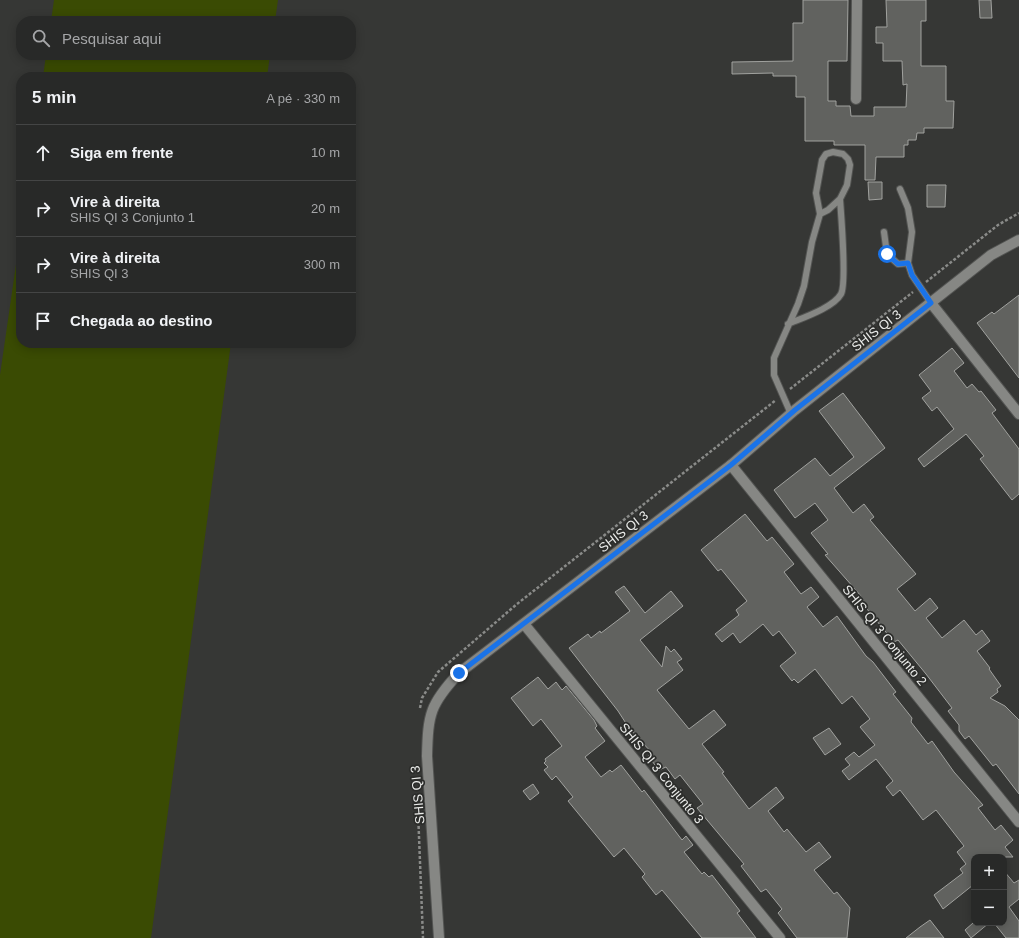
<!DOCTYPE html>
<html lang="pt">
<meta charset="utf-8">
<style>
:root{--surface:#282928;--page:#343534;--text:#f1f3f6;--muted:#a5a6a8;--line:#444545}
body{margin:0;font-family:Helvetica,sans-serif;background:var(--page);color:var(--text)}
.controls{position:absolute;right:12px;bottom:12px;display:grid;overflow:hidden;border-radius:8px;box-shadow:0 2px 10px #0003}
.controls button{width:36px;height:36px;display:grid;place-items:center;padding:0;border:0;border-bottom:1px solid var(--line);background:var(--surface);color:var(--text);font:20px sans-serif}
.stop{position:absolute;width:12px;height:12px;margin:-9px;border:3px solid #1a73e8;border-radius:50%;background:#fff}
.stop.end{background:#1a73e8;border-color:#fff;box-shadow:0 1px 4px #0008}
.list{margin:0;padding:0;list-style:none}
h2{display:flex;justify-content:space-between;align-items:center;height:52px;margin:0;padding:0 16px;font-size:17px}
h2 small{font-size:13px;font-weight:400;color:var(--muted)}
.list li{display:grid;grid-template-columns:26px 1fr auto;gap:12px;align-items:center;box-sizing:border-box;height:56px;padding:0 16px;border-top:1px solid var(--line)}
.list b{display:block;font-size:15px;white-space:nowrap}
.list p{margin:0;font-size:13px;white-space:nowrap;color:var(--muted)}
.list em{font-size:13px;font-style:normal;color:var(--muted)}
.icon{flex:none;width:22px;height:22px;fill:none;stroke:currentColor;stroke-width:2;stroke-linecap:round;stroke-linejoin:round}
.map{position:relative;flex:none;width:1019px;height:938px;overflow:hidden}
.search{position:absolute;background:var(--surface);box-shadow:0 2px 10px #0003;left:16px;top:16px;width:340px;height:44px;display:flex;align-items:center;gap:10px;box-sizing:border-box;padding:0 14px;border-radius:16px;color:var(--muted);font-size:15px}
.panel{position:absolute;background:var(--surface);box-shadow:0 2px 10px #0003;left:16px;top:72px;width:340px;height:276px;border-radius:16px}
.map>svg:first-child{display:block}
.green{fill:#3a4b03}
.building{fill:#61625f;stroke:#a1a29f}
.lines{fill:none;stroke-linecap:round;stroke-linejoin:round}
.lane-casing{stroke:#535452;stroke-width:8}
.street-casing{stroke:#535452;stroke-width:12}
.secondary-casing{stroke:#535452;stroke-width:12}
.path{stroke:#8a8b89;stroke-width:2.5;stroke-dasharray:3 2;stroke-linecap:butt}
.lane{stroke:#868784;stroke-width:6}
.street{stroke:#868784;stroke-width:10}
.secondary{stroke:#868784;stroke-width:10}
.route{stroke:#1a73e8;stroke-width:5}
.labels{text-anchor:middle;stroke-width:3.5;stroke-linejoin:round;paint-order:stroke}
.street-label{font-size:13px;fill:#ebecea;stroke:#2c2d2b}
</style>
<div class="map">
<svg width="1019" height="938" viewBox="0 0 1019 938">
<rect width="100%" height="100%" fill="#363735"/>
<path class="green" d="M 54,0 L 278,0 L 275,21 L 51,21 Z
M 46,55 L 270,55 L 267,77 L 43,77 Z
M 21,230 L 21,343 L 231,343 L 151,938 L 0,938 L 0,375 Z"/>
<path class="building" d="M 803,0 L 848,0 L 847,61 L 828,61 L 828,101 L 836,101 L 836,106 L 850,106 L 851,116 L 874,116 L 874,107 L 906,107 L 907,84 L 903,85 L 902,61 L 883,61 L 883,43 L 876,43 L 876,27 L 887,27 L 886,0 L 926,0 L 926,21 L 921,21 L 921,66 L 946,66 L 946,101 L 954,101 L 953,128 L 924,128 L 924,133 L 917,133 L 916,140 L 908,140 L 908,145 L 904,145 L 904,157 L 876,157 L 875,180 L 865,180 L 865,145 L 834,145 L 834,141 L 805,141 L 805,97 L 796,97 L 796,76 L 773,76 L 773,73 L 732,74 L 732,62 L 793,61 L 793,23 L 803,23 Z
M 979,0 L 991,0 L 992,18 L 980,18 Z
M 868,182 L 882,182 L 882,199 L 869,200 Z
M 927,185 L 946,185 L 945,207 L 927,207 Z
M 1019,295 L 1019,378 L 977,323 L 992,312 L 994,314 Z
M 952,348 L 964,363 L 954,371 L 967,388 L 972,384 L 979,392 L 981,391 L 996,410 L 992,413 L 1019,449 L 1019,494 L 1012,500 L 980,459 L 984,456 L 966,434 L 924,467 L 918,459 L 954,429 L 937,407 L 932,411 L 922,398 L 931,391 L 919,375 Z
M 843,393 L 885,448 L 834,488 L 853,513 L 864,504 L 874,517 L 870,520 L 916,574 L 897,589 L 915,611 L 930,598 L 938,608 L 926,618 L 942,638 L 964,620 L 976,635 L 982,630 L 990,641 L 977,651 L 990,668 L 989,669 L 1001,686 L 997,689 L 998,692 L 990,698 L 1005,706 L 1019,720 L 1019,794 L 996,764 L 993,766 L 969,736 L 965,739 L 959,731 L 959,725 L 948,711 L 952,708 L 926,674 L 898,640 L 894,642 L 858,598 L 861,596 L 825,555 L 828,554 L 811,533 L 828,520 L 815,503 L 795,518 L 774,490 L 815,458 L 830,476 L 854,457 L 819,411 Z
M 745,514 L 767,541 L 772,537 L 794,564 L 784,572 L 801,594 L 811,587 L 819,597 L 807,607 L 823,627 L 837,616 L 866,656 L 873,662 L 896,692 L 893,694 L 912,718 L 911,722 L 928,744 L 932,741 L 954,772 L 983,805 L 978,808 L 995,830 L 1001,825 L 1013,840 L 1005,847 L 1013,857 L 974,857 L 974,886 L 973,885 L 943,909 L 934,895 L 963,873 L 960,869 L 966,864 L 957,852 L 964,846 L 936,810 L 923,820 L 900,790 L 893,796 L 886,787 L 893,781 L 876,759 L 849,780 L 842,771 L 850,765 L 845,759 L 854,752 L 859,757 L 875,745 L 860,727 L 870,719 L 852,696 L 842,704 L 815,669 L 798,683 L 794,679 L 792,681 L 780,666 L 796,653 L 779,631 L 773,636 L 763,624 L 740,643 L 733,633 L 722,642 L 715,634 L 739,615 L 736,610 L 747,601 L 721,569 L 718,571 L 701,550 Z
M 624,586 L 645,613 L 671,591 L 683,606 L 640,640 L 662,667 L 666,646 L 671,652 L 674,649 L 682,659 L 677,662 L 683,670 L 657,690 L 689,729 L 714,710 L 726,725 L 702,744 L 724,772 L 722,773 L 749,809 L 776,787 L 784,798 L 768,811 L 784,832 L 787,829 L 806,852 L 819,842 L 831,857 L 814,870 L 834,894 L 837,892 L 850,908 L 847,938 L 797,938 L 778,913 L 782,909 L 766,889 L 761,892 L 741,866 L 744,864 L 697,808 L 703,804 L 680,775 L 675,779 L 666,767 L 659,770 L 648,756 L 652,753 L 629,728 L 618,711 L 569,648 L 588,634 L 591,638 L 600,631 L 601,633 L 630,611 L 615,592 Z
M 538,677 L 548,689 L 556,682 L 562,690 L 566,686 L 594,720 L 597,726 L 595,728 L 605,741 L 585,757 L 601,777 L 610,770 L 612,772 L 621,765 L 642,792 L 644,790 L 682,840 L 686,836 L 693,845 L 684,852 L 702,874 L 704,872 L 709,877 L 712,875 L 740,911 L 737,913 L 756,938 L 702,938 L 662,890 L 656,895 L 642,877 L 645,874 L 624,848 L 614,857 L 568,801 L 573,797 L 556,776 L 552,780 L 544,770 L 548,767 L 544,763 L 546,761 L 545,759 L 562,746 L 541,719 L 533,726 L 511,698 Z
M 829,728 L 841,744 L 825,755 L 813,738 Z
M 533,784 L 539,793 L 530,800 L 523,791 Z
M 1004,871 L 1014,883 L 1019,880 L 1019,899 L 1009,907 L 1019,921 L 1019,938 L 1006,938 L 994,923 L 1004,923 Z
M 930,920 L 944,938 L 906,938 L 920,927 Z
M 973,923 L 989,923 L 971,938 L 965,930 Z"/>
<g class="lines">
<g class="lane-casing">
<path id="lane" d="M 900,189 L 908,208 L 912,232 L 908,263 L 912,275 L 931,303
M 884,232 L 887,254 L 898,264 L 908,263
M 788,324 C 802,318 833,308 841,294 C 847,283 841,214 840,199
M 791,414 L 774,375 L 774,358 L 798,304 L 804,286 L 812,242 L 820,214 L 816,193 L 822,160 L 826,154 L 833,152 L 843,154 L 848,159 L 850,165 L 847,185 L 840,199 L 828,210 L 820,214"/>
</g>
<g class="street-casing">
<path id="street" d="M 856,99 L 857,0
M 931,303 L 1019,414
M 731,465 L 1019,822
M 524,624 L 780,938"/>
</g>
<g class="secondary-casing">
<path id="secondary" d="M 439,938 L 427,756 C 428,714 430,704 459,673 L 731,465 L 795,410 L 991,255 L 1019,240"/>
</g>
<path class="path" d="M 926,282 L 998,225 L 1019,213
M 790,389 L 913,292
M 420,708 L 422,698 L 438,672 L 517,604 L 776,400
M 418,811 L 423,938"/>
<use href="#lane" class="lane"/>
<use href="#street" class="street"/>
<use href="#secondary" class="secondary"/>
</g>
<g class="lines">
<path class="route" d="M 459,673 L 731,465 L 795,410 L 931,303 L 912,275 L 908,263 L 898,264 L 887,254"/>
</g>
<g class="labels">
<g class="street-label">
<text transform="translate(876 330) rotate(-38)" y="5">SHIS QI 3</text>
<text transform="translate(623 531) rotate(-38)" y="5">SHIS QI 3</text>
<text transform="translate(885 635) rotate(51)" y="5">SHIS QI 3 Conjunto 2</text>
<text transform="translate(662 773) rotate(51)" y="5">SHIS QI 3 Conjunto 3</text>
<text transform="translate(417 795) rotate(-95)" y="5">SHIS QI 3</text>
</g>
</g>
</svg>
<div class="controls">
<button>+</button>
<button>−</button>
</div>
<div class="stop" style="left:887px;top:254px"></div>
<div class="stop end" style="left:459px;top:673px"></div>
<div class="search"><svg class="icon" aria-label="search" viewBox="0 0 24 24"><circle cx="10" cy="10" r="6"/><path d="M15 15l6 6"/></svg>Pesquisar aqui</div>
<section class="panel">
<h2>5 min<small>A pé · 330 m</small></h2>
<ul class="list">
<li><svg class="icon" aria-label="ahead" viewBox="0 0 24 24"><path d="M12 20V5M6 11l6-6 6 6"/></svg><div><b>Siga em frente</b></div><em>10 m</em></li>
<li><svg class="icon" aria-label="right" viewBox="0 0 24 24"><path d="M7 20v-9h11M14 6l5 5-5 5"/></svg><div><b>Vire à direita</b><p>SHIS QI 3 Conjunto 1</p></div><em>20 m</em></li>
<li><svg class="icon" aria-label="right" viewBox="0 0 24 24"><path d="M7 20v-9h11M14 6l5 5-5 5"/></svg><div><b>Vire à direita</b><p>SHIS QI 3</p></div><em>300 m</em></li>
<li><svg class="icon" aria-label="arrive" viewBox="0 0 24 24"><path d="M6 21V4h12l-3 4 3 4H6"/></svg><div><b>Chegada ao destino</b></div></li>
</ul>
</section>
</div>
